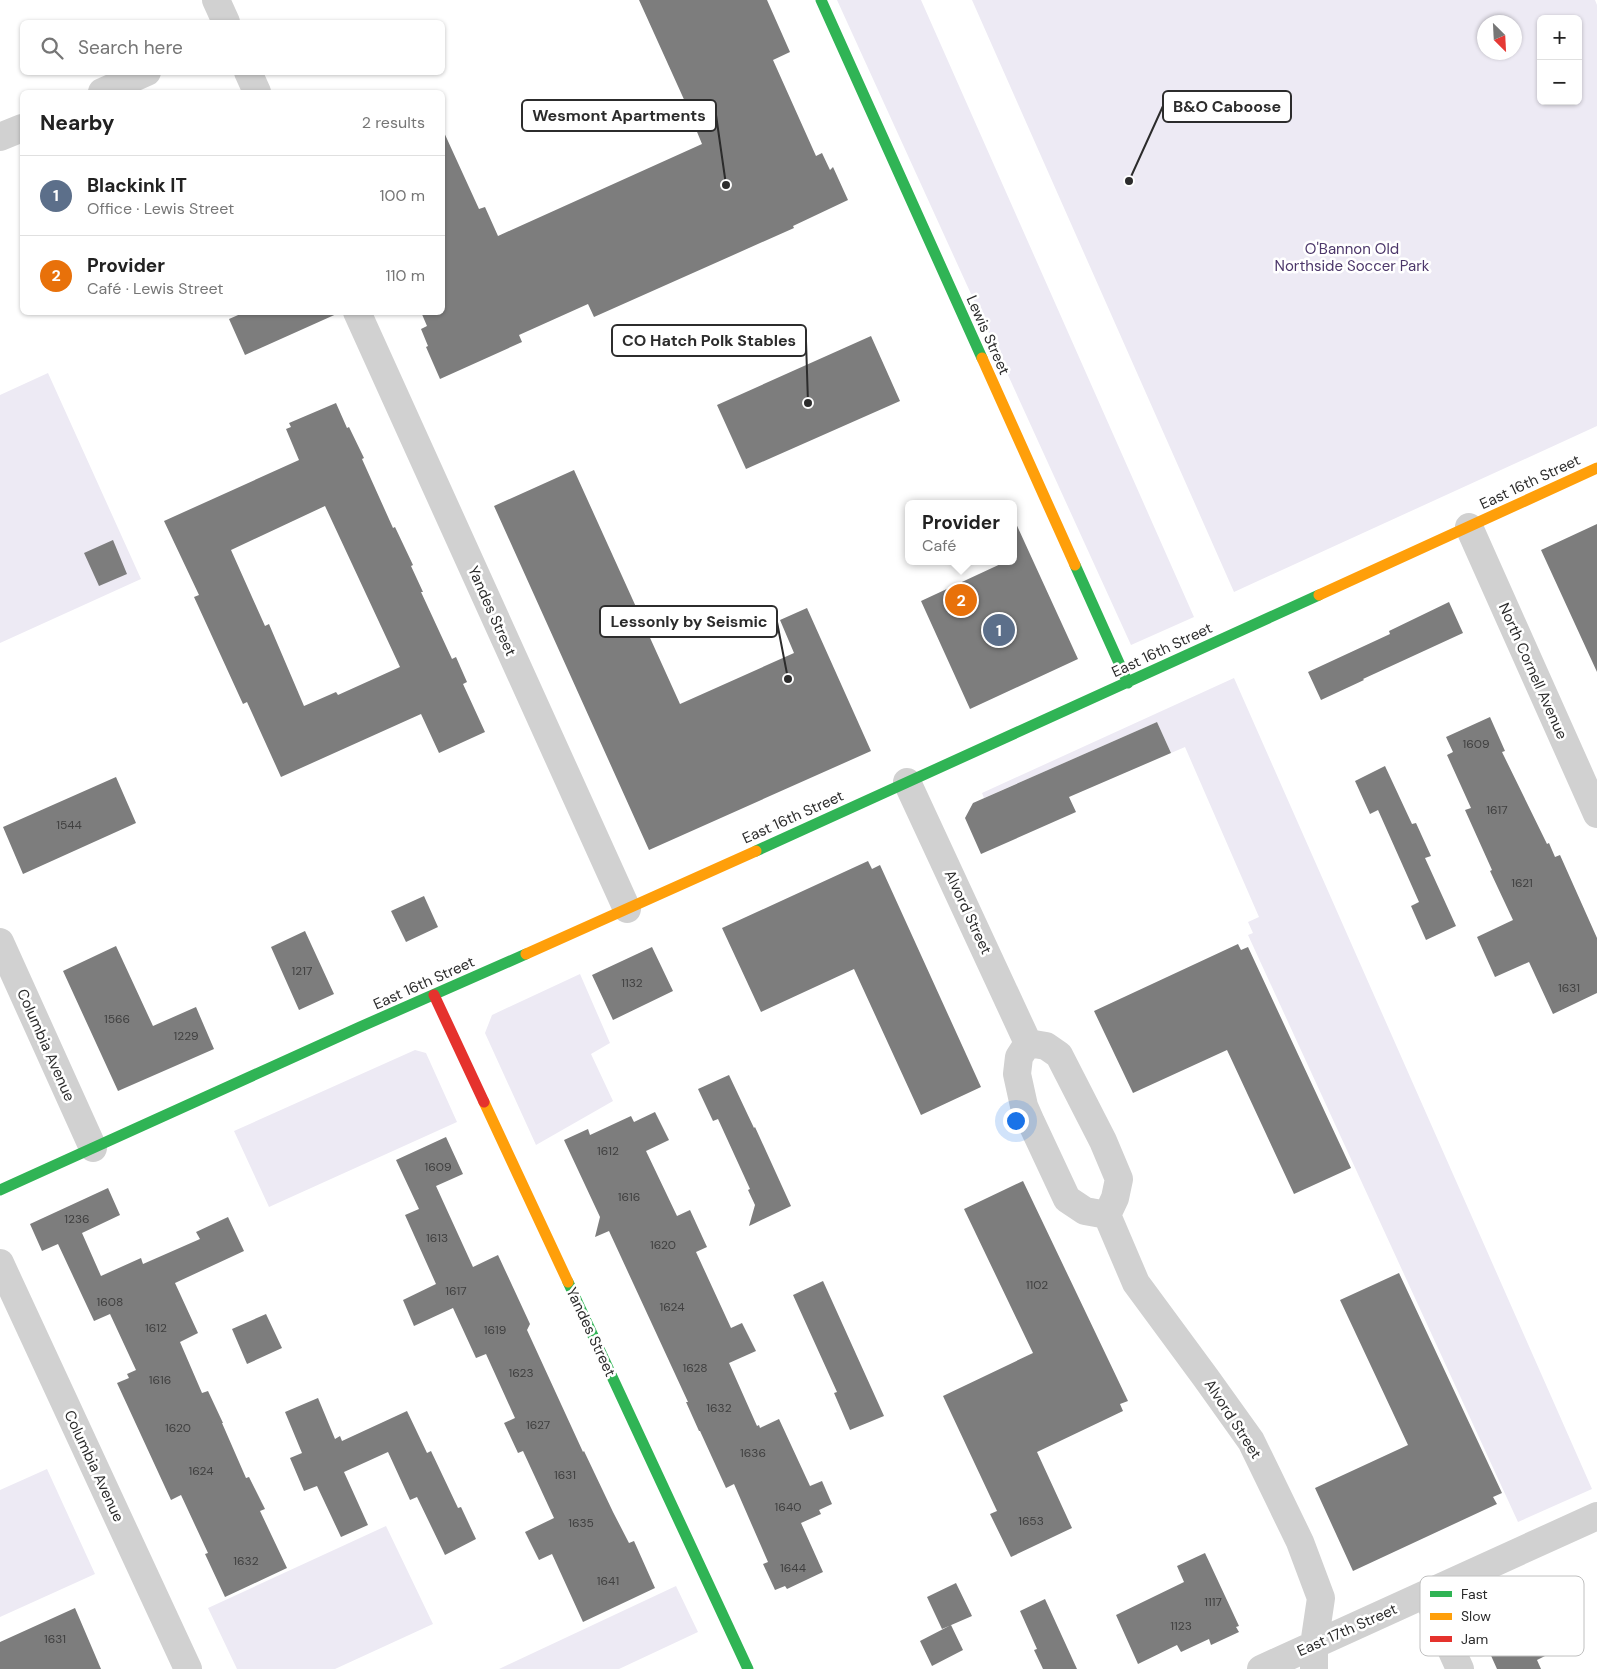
<!DOCTYPE html>
<meta charset="utf-8">
<style>
:root{--surface:#fff;--page:#f6f6f6;--text:#222;--muted:#767676;--line:#e0e0e0;--accent:#767676}
body{margin:0;font-family:"DM Sans",sans-serif;background:var(--page);color:var(--text)}
.controls{position:absolute;right:15px;top:15px;display:grid;overflow:hidden;border-radius:8px;box-shadow:0 1px 4px #0004}
.controls button{width:45px;height:45px;display:grid;place-items:center;padding:0;border:0;border-bottom:1px solid var(--line);background:var(--surface);color:var(--text);font:25px sans-serif}
.compass{position:absolute;left:1477px;top:15px;width:45px;height:45px;border-radius:50%;background:var(--surface);box-shadow:0 1px 4px #0004;rotate:156deg}
.you{position:absolute;left:1015px;top:1120px;width:18px;height:18px;margin:-12px;border:4px solid #fff;border-radius:50%;background:#1a73e8;box-shadow:0 0 0 8px #1a73e833}
.badge{display:grid;place-items:center;width:32px;height:32px;border-radius:50%;background:var(--accent);color:#fff;font-size:16px;font-weight:700}
.pin{position:absolute;translate:-50% -50%;border:2px solid #fff;box-shadow:0 1px 5px #0006}
.popup{position:absolute;left:905px;top:500px;width:112px;height:65px;box-sizing:border-box;display:grid;place-content:center;border-radius:8px;background:var(--surface);filter:drop-shadow(0 1px 4px #0005);font-size:16px;white-space:nowrap;color:var(--muted)}
.popup b{font-size:19px;color:var(--text)}
.popup::after{content:'';position:absolute;left:50%;top:100%;margin-left:-10px;border:10px solid transparent;border-top-color:var(--surface)}
.list{margin:0;padding:0;list-style:none}
h2{display:flex;justify-content:space-between;align-items:center;height:65px;margin:0;padding:0 20px;font-size:21px}
h2 small{font-size:16px;font-weight:400;color:var(--muted)}
.list li{display:grid;grid-template-columns:32px 1fr auto;gap:15px;align-items:center;box-sizing:border-box;height:80px;padding:0 20px;border-top:1px solid var(--line)}
.list b{display:block;font-size:19px;white-space:nowrap}
.list p{margin:0;font-size:16px;white-space:nowrap;color:var(--muted)}
.list em{font-size:16px;font-style:normal;color:var(--muted)}
.icon{flex:none;width:28px;height:28px;fill:none;stroke:currentColor;stroke-width:2;stroke-linecap:round;stroke-linejoin:round}
.map{position:relative;flex:none;width:1597px;height:1669px;overflow:hidden}
.search{position:absolute;background:var(--surface);box-shadow:0 1px 4px #0004;left:20px;top:20px;width:425px;height:55px;display:flex;align-items:center;gap:12px;box-sizing:border-box;padding:0 18px;border-radius:8px;color:var(--muted);font-size:19px}
.panel{position:absolute;background:var(--surface);box-shadow:0 1px 4px #0004;left:20px;top:90px;width:425px;height:225px;border-radius:8px}
.map>svg:first-child{display:block}
.green{fill:#edeaf4;fill-rule:evenodd}
.building{fill:#7d7d7d;fill-rule:evenodd}
.lines{fill:none;stroke-linecap:round;stroke-linejoin:round}
.street{stroke:#d1d1d1;stroke-width:28}
.fast{stroke:#30b455;stroke-width:11}
.slow{stroke:#ff9f0a;stroke-width:11}
.jam{stroke:#e5322d;stroke-width:11}
.labels{text-anchor:middle;stroke-width:5;stroke-linejoin:round;paint-order:stroke}
.number-label{font-size:12px;fill:#404040}
.park-label{font-size:15px;fill:#4c376a;stroke:#fff}
.street-label{font-size:15px;fill:#2c2c2c;stroke:#fff}
.key{fill:#fff;stroke:#c0c0c0;stroke-width:1}
.key-label{font-size:14px;fill:#2c2c2c}
.leader{fill:none;stroke:#2c2c2c;stroke-width:2}
.callout-dot{fill:#2c2c2c;stroke:#fff;stroke-width:2}
.callout{fill:#fff;stroke:#2c2c2c;stroke-width:2}
.callout-label{font-size:16px;text-anchor:middle;font-weight:bold;fill:#2c2c2c}
</style>
<div class="map">
<svg width="1597" height="1669" viewBox="0 0 1597 1669">
<rect width="100%" height="100%" fill="#fff"/>
<path class="green" d="M 837,0 L 921,0 L 1194,617 L 1131,645 Z
M 972,0 L 1595,0 L 1597,5 L 1597,426 L 1234,592 ZM 1541,19 L 1578,19 L 1578,101 L 1541,101 ZM 1484,22 L 1514,22 L 1514,52 L 1484,52 Z
M 48,373 L 141,579 L 0,643 L 0,395 Z
M 1234,678 L 1592,1489 L 1518,1522 L 1248,935 L 1253,933 L 1248,922 L 1259,917 L 1185,747 L 1171,753 L 1157,722 L 984,798 L 982,793 Z
M 580,974 L 610,1043 L 591,1054 L 613,1101 L 536,1145 L 485,1033 L 492,1015 Z
M 415,1050 L 426,1053 L 457,1122 L 269,1207 L 234,1131 Z
M 47,1469 L 95,1574 L 0,1617 L 0,1490 Z
M 386,1526 L 433,1624 L 335,1669 L 237,1669 L 208,1608 Z
M 676,1586 L 698,1632 L 619,1669 L 499,1669 Z"/>
<path class="building" d="M 639,0 L 767,0 L 790,52 L 773,60 L 816,156 L 822,153 L 830,170 L 833,167 L 848,200 L 793,226 L 794,228 L 594,317 L 588,304 L 519,335 L 522,342 L 440,379 L 426,347 L 428,346 L 421,329 L 427,326 L 421,312 L 442,312 L 442,128 L 479,209 L 485,207 L 498,236 L 702,144 L 695,127 L 696,126 Z
M 245,312 L 341,312 L 245,355 L 229,319 Z
M 871,336 L 900,401 L 746,469 L 717,405 Z
M 336,403 L 347,428 L 349,427 L 364,458 L 362,459 L 393,528 L 395,527 L 413,565 L 411,566 L 423,592 L 421,592 L 452,659 L 456,657 L 467,682 L 463,684 L 485,732 L 439,753 L 421,714 L 281,777 L 247,702 L 243,704 L 194,597 L 199,595 L 164,521 L 299,460 L 286,429 L 291,427 L 289,423 ZM 325,506 L 400,667 L 338,695 L 336,692 L 304,706 L 269,624 L 265,626 L 231,550 Z
M 574,470 L 680,704 L 794,653 L 780,620 L 807,608 L 871,751 L 649,850 L 494,506 Z
M 1014,519 L 1078,659 L 970,709 L 921,601 L 1007,561 L 1014,561 Z
M 1597,524 L 1597,672 L 1541,550 Z
M 113,540 L 127,574 L 99,586 L 84,553 Z
M 1449,602 L 1463,633 L 1363,679 L 1364,680 L 1321,700 L 1308,672 L 1390,634 L 1389,631 Z
M 1490,717 L 1505,751 L 1502,752 L 1547,844 L 1549,843 L 1555,857 L 1560,855 L 1597,938 L 1597,993 L 1553,1014 L 1529,962 L 1495,977 L 1477,937 L 1513,920 L 1490,871 L 1492,870 L 1465,810 L 1471,808 L 1447,755 L 1453,752 L 1446,737 Z
M 1157,722 L 1171,753 L 1069,797 L 1076,812 L 981,854 L 965,818 L 973,803 Z
M 1385,766 L 1412,824 L 1416,823 L 1431,856 L 1425,858 L 1456,926 L 1426,940 L 1411,906 L 1419,902 L 1378,810 L 1370,814 L 1355,781 Z
M 116,777 L 136,823 L 23,874 L 3,827 Z
M 868,861 L 872,869 L 880,865 L 981,1087 L 921,1115 L 854,969 L 761,1012 L 722,928 Z
M 424,896 L 438,927 L 406,942 L 391,911 Z
M 305,931 L 334,994 L 299,1010 L 271,947 Z
M 1238,944 L 1241,950 L 1248,947 L 1351,1168 L 1294,1194 L 1227,1050 L 1133,1093 L 1094,1011 Z
M 116,946 L 153,1026 L 196,1007 L 214,1049 L 118,1091 L 63,971 Z
M 652,947 L 673,991 L 613,1020 L 592,975 Z
M 729,1075 L 754,1128 L 755,1127 L 791,1206 L 749,1226 L 755,1205 L 748,1190 L 750,1189 L 718,1119 L 713,1121 L 698,1089 Z
M 655,1112 L 669,1140 L 646,1151 L 677,1216 L 690,1210 L 707,1247 L 696,1252 L 731,1328 L 742,1323 L 756,1351 L 729,1363 L 757,1426 L 759,1425 L 760,1428 L 779,1419 L 810,1486 L 822,1481 L 832,1504 L 819,1510 L 821,1514 L 801,1523 L 823,1572 L 787,1589 L 785,1586 L 775,1590 L 763,1564 L 768,1562 L 734,1484 L 726,1488 L 700,1431 L 699,1431 L 686,1402 L 688,1402 L 609,1231 L 595,1237 L 600,1217 L 564,1140 L 588,1129 L 590,1135 L 631,1116 L 634,1122 Z
M 446,1137 L 463,1174 L 436,1186 L 473,1267 L 498,1255 L 530,1324 L 527,1330 L 583,1452 L 584,1451 L 613,1512 L 629,1543 L 634,1541 L 655,1588 L 583,1622 L 552,1554 L 539,1560 L 525,1532 L 554,1518 L 523,1451 L 518,1453 L 504,1423 L 515,1418 L 486,1354 L 476,1358 L 453,1308 L 414,1326 L 403,1300 L 436,1284 L 405,1215 L 419,1209 L 396,1160 Z
M 1023,1181 L 1128,1401 L 1120,1404 L 1123,1411 L 1037,1452 L 1072,1528 L 1011,1557 L 990,1514 L 997,1511 L 943,1396 L 1033,1353 L 964,1209 Z
M 108,1188 L 120,1215 L 82,1233 L 101,1276 L 141,1258 L 143,1264 L 200,1239 L 196,1232 L 228,1217 L 244,1251 L 175,1283 L 198,1333 L 180,1342 L 202,1393 L 208,1391 L 223,1423 L 222,1423 L 246,1478 L 249,1477 L 265,1509 L 260,1511 L 287,1568 L 225,1597 L 205,1554 L 208,1553 L 181,1495 L 171,1500 L 117,1383 L 129,1378 L 127,1374 L 136,1370 L 110,1314 L 94,1321 L 58,1244 L 42,1251 L 30,1224 Z
M 1399,1273 L 1502,1493 L 1493,1497 L 1497,1504 L 1353,1571 L 1315,1488 L 1408,1445 L 1340,1300 Z
M 823,1281 L 884,1416 L 850,1430 L 834,1393 L 837,1392 L 793,1295 Z
M 266,1314 L 282,1348 L 247,1364 L 232,1329 Z
M 318,1398 L 335,1439 L 340,1436 L 342,1441 L 407,1411 L 427,1453 L 431,1451 L 458,1508 L 461,1507 L 476,1539 L 445,1555 L 417,1497 L 410,1500 L 388,1452 L 344,1472 L 368,1525 L 341,1537 L 317,1486 L 304,1491 L 290,1458 L 302,1453 L 285,1412 Z
M 1205,1553 L 1239,1626 L 1236,1627 L 1239,1632 L 1211,1645 L 1209,1639 L 1181,1652 L 1177,1645 L 1138,1664 L 1116,1615 L 1184,1582 L 1177,1566 Z
M 956,1583 L 972,1616 L 942,1629 L 927,1597 Z
M 1045,1599 L 1077,1669 L 1043,1669 L 1034,1650 L 1037,1649 L 1020,1611 Z
M 1508,1599 L 1519,1623 L 1542,1613 L 1559,1649 L 1537,1660 L 1541,1669 L 1497,1669 L 1484,1640 L 1491,1637 L 1480,1613 Z
M 75,1608 L 101,1669 L 0,1669 L 0,1642 Z
M 951,1625 L 963,1650 L 932,1666 L 920,1641 Z"/>
<g class="lines">
<path class="street" d="M 216,0 L 226,22
M 248,72 L 257,92
M 102,92 L 147,72
M 0,137 L 22,128
M 357,312 L 627,909
M 1469,527 L 1597,814
M 907,782 L 1028,1043
M 0,942 L 93,1148
M 1028,1043 L 1019,1057 L 1017,1074 L 1024,1106 L 1031,1122 L 1067,1199 L 1085,1211 L 1107,1215
M 1028,1043 L 1046,1046 L 1059,1055 L 1103,1141 L 1119,1179 L 1115,1198 L 1107,1215
M 1107,1215 L 1136,1283 L 1206,1378 L 1251,1441 L 1300,1542 L 1321,1598 L 1314,1645 L 1314,1669
M 0,1263 L 188,1669
M 1426,1594 L 1460,1669
M 1261,1669 L 1597,1516"/>
<path class="fast" d="M 821,0 L 982,358
M 1075,565 L 1128,683
M 756,851 L 1319,595
M 0,1190 L 360,1027 L 526,954
M 568,1282 L 748,1669"/>
<path class="slow" d="M 982,358 L 1075,565
M 1319,595 L 1597,468
M 526,954 L 756,851
M 484,1102 L 568,1282"/>
<path class="jam" d="M 434,995 L 484,1102"/>
</g>
<g class="labels">
<g class="number-label">
<text x="1476" y="748">1609</text>
<text x="1497" y="814">1617</text>
<text x="69" y="829">1544</text>
<text x="1522" y="887">1621</text>
<text x="302" y="975">1217</text>
<text x="632" y="987">1132</text>
<text x="1569" y="992">1631</text>
<text x="117" y="1023">1566</text>
<text x="186" y="1040">1229</text>
<text x="608" y="1155">1612</text>
<text x="438" y="1171">1609</text>
<text x="629" y="1201">1616</text>
<text x="77" y="1223">1236</text>
<text x="437" y="1242">1613</text>
<text x="663" y="1249">1620</text>
<text x="1037" y="1289">1102</text>
<text x="456" y="1295">1617</text>
<text x="110" y="1306">1608</text>
<text x="672" y="1311">1624</text>
<text x="156" y="1332">1612</text>
<text x="495" y="1334">1619</text>
<text x="695" y="1372">1628</text>
<text x="521" y="1377">1623</text>
<text x="160" y="1384">1616</text>
<text x="719" y="1412">1632</text>
<text x="538" y="1429">1627</text>
<text x="178" y="1432">1620</text>
<text x="753" y="1457">1636</text>
<text x="201" y="1475">1624</text>
<text x="565" y="1479">1631</text>
<text x="788" y="1511">1640</text>
<text x="1031" y="1525">1653</text>
<text x="581" y="1527">1635</text>
<text x="246" y="1565">1632</text>
<text x="793" y="1572">1644</text>
<text x="608" y="1585">1641</text>
<text x="1213" y="1606">1117</text>
<text x="1181" y="1630">1123</text>
<text x="55" y="1643">1631</text>
</g>
<g class="park-label">
<text x="1352" y="254">O'Bannon Old<tspan x="1352" dy="17">Northside Soccer Park</tspan></text>
</g>
<g class="street-label">
<text transform="translate(988 335) rotate(66)" y="5">Lewis Street</text>
<text transform="translate(1530 482) rotate(-25)" y="5">East 16th Street</text>
<text transform="translate(492 611) rotate(66)" y="5">Yandes Street</text>
<text transform="translate(1162 650) rotate(-25)" y="5">East 16th Street</text>
<text transform="translate(1533 671) rotate(66)" y="5">North Cornell Avenue</text>
<text transform="translate(793 817) rotate(-24)" y="5">East 16th Street</text>
<text transform="translate(968 912) rotate(65)" y="5">Alvord Street</text>
<text transform="translate(424 983) rotate(-24)" y="5">East 16th Street</text>
<text transform="translate(46 1045) rotate(66)" y="5">Columbia Avenue</text>
<text transform="translate(591 1332) rotate(65)" y="5">Yandes Street</text>
<text transform="translate(1233 1419) rotate(57)" y="5">Alvord Street</text>
<text transform="translate(94 1466) rotate(65)" y="5">Columbia Avenue</text>
<text transform="translate(1347 1630) rotate(-24)" y="5">East 17th Street</text>
</g>
</g>
<rect x="1420" y="1576" width="164" height="80" rx="8" class="key"/>
<rect x="1430" y="1591" width="22" height="6" fill="#30b455"/>
<rect x="1430" y="1613" width="22" height="7" fill="#ff9f0a"/>
<rect x="1430" y="1636" width="22" height="6" fill="#e5322d"/>
<g class="key-label">
<text x="1461" y="1599">Fast</text>
<text x="1461" y="1621">Slow</text>
<text x="1461" y="1644">Jam</text>
</g>
<path class="leader" d="M1129 181L1163 106M726 185L716 115M808 403L806 341M788 679L777 622"/>
<g class="callout-dot">
<circle cx="1129" cy="181" r="5"/>
<circle cx="726" cy="185" r="5"/>
<circle cx="808" cy="403" r="5"/>
<circle cx="788" cy="679" r="5"/>
</g>
<g class="callout">
<rect x="1163" y="91" width="128" height="31" rx="5"/>
<rect x="522" y="100" width="194" height="31" rx="5"/>
<rect x="612" y="325" width="194" height="31" rx="5"/>
<rect x="600" y="606" width="177" height="31" rx="5"/>
</g>
<g class="callout-label">
<text x="1227" y="112">B&amp;O Caboose</text>
<text x="619" y="121">Wesmont Apartments</text>
<text x="709" y="346">CO Hatch Polk Stables</text>
<text x="689" y="627">Lessonly by Seismic</text>
</g>
</svg>
<div class="controls">
<button>+</button>
<button>−</button>
</div>
<svg class="compass" viewBox="-18 -18 36 36"><path d="M0-13l5 13h-10z" fill="#e53935"/><path d="M0 13l5-13h-10z" fill="#767676"/></svg>
<div class="you"></div>
<div class="pin badge" style="left:999px;top:630px;background:#5c6f8a">1</div>
<div class="pin badge" style="left:961px;top:600px;background:#e8710a">2</div>
<div class="popup"><b>Provider</b>Café</div>
<div class="search"><svg class="icon" aria-label="search" viewBox="0 0 24 24"><circle cx="10" cy="10" r="6"/><path d="M15 15l6 6"/></svg>Search here</div>
<section class="panel">
<h2>Nearby<small>2 results</small></h2>
<ul class="list">
<li><span class="badge" style="background:#5c6f8a">1</span><div><b>Blackink IT</b><p>Office · Lewis Street</p></div><em>100 m</em></li>
<li><span class="badge" style="background:#e8710a">2</span><div><b>Provider</b><p>Café · Lewis Street</p></div><em>110 m</em></li>
</ul>
</section>
</div>
